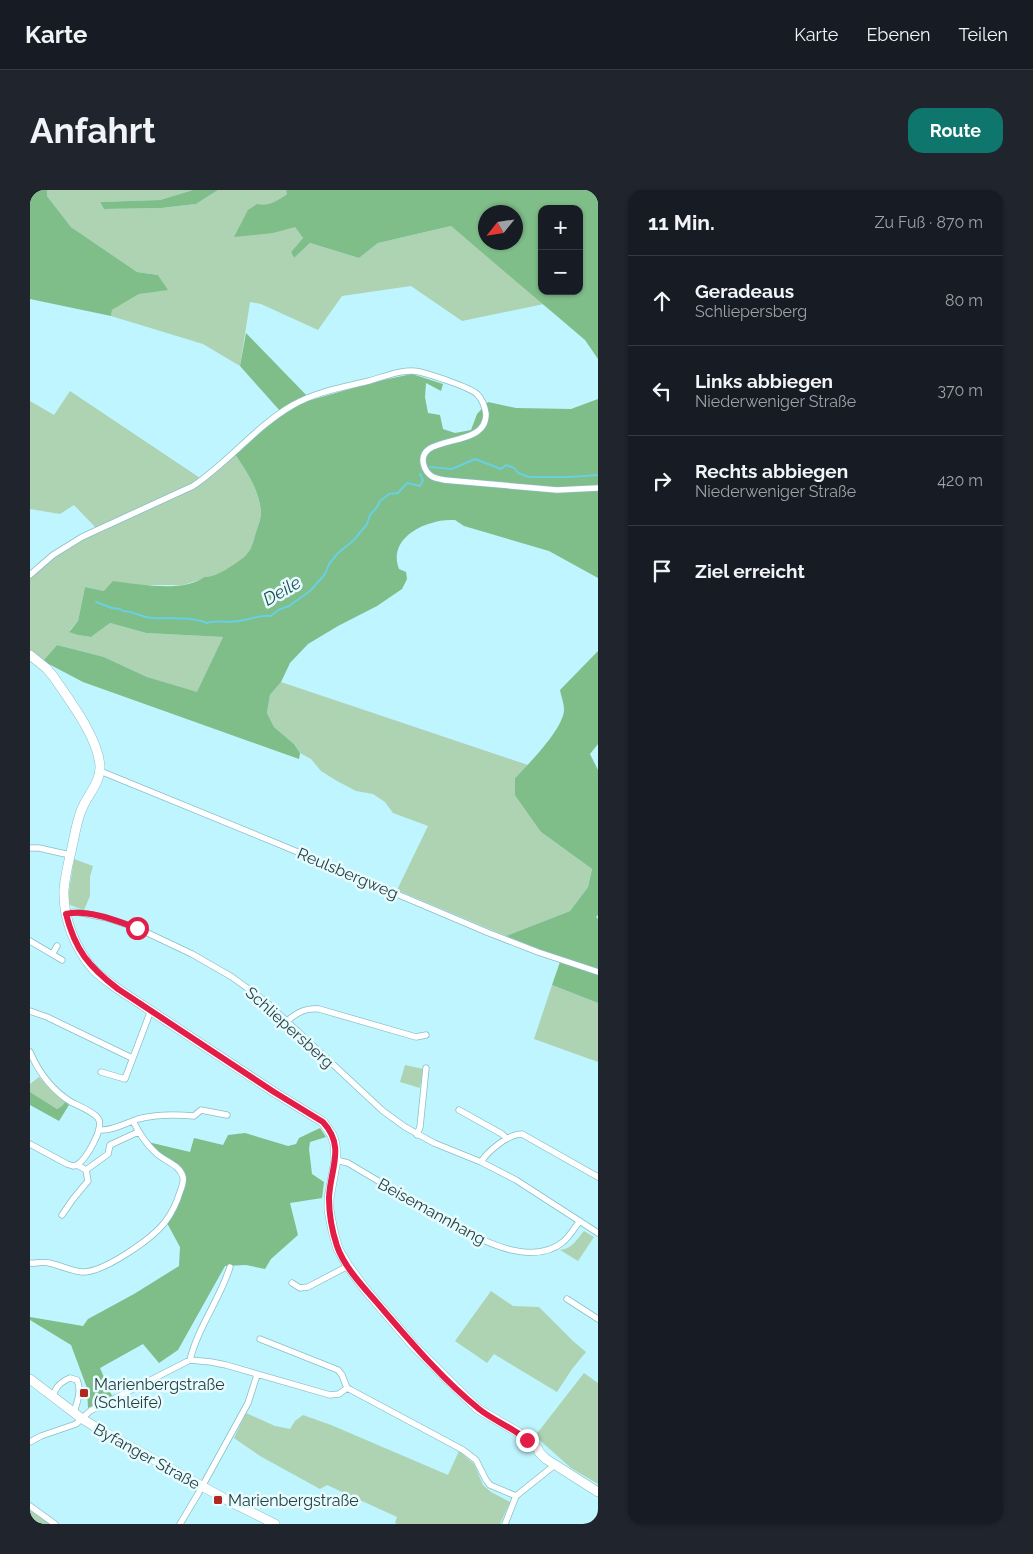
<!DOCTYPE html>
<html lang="de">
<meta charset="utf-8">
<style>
:root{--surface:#171b24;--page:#20242c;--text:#f1f3f6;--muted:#9ea1a6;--line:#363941;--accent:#0f766e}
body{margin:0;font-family:Raleway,sans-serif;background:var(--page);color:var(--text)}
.controls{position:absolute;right:15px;top:15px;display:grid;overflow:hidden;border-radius:10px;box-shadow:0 1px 4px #0004}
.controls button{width:45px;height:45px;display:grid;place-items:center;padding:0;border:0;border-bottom:1px solid var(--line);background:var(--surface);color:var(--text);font:25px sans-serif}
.compass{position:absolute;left:448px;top:15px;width:45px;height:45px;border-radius:50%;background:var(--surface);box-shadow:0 1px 4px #0004;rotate:240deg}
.stop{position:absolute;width:15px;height:15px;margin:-11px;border:4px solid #e11d48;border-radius:50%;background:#fff}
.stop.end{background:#e11d48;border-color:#fff;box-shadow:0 1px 5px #0008}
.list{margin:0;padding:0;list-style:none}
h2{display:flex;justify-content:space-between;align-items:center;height:65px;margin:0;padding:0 20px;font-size:21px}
h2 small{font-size:16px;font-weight:400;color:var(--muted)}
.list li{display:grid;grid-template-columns:32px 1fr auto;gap:15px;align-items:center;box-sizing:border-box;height:90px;padding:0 20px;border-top:1px solid var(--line)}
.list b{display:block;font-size:19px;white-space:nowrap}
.list p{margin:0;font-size:16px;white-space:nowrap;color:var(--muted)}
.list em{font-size:16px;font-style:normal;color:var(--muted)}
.icon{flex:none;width:28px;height:28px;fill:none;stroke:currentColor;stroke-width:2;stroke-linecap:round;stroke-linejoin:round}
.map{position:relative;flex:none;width:568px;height:1334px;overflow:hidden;border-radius:15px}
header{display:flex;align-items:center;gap:30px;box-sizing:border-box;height:70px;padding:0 25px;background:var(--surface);border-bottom:1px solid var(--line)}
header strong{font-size:24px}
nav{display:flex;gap:28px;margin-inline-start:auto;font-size:18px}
.intro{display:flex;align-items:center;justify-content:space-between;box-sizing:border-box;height:120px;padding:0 30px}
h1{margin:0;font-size:35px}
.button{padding:12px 22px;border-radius:15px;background:var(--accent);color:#fff;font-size:18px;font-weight:700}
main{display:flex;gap:30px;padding:0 30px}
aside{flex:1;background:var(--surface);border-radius:15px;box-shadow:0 1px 4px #0004}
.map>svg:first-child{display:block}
.green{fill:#aed3b3}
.forest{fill:#7fbd89;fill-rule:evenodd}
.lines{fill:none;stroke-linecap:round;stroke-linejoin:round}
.stream{stroke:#68d0e1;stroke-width:2}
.street-casing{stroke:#8abec7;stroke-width:7}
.secondary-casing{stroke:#8abec7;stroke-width:10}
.street{stroke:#fff;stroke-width:5.5}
.secondary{stroke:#fff;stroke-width:9}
.route{stroke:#e11d48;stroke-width:6}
.poi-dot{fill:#b5261e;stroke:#e7fcff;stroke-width:2}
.labels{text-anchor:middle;stroke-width:5;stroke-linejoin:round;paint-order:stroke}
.street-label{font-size:16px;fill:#283e41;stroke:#e7fcff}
.poi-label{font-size:16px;fill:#283e41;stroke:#e7fcff;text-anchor:start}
.water-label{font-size:18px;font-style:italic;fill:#235158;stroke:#e7fcff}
</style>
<header>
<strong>Karte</strong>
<nav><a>Karte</a><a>Ebenen</a><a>Teilen</a></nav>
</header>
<div class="intro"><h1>Anfahrt</h1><a class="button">Route</a></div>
<main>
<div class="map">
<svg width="568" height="1334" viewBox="0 0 568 1334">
<rect width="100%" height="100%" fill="#bff5fe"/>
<path class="green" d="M 17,0 L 163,0 L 130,10 L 70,12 L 74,19 L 131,18 L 166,14 L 188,0 L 256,0 L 257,4 L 243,13 L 233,16 L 265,37 L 273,48 L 261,62 L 264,68 L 280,53 L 329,68 L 348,53 L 421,36 L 514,114 L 432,131 L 381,96 L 312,106 L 288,140 L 231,114 L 220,112 L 210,176 L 173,154 L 81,126 L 82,120 L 109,104 L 137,99 L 128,85 L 107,82 L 41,37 L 17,6 Z
M 40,201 L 173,290 L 204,263 C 216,280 230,301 231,323 C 231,329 228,336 226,342 C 221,361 219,365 203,376 C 194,381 184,387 174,387 L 170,390 L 153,395 L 124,395 L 74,401 L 55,397 L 48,431 L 39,441 L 48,445 L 61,447 L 80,433 L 116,443 L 193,447 L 167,503 L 117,487 L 74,467 L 27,455 L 13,471 L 0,462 L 0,385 L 13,373 L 67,339 L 44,315 L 30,324 L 0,319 L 0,211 L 24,225 Z
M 251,492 L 498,575 L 485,588 L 511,642 L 562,679 L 558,697 L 540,721 L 476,746 L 367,700 L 398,636 L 363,623 L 355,612 L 343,604 L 326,601 L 307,591 L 291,581 L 281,569 L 270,563 L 264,554 L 244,537 L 237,523 L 240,505 Z
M 44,669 L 63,676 L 60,687 L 60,706 L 54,720 L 40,715 L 38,708 Z
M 522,795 L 568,813 L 568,872 L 504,849 Z
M 375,875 L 393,879 L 390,898 L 370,892 Z
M 9,887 L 23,902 L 35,912 L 32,916 L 27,919 L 0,902 L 0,894 Z
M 554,1041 L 564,1047 L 548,1071 L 530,1060 C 542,1059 547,1049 554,1041 Z
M 461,1101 L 483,1116 L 509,1117 L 543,1151 L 556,1162 L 542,1179 L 527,1202 L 464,1164 L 457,1173 L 425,1151 Z
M 554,1183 L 568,1193 L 568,1294 L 541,1278 L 505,1246 Z
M 216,1223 L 245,1236 L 260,1239 L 265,1231 L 273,1225 L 301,1235 L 418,1285 L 429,1261 L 444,1274 L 453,1295 L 461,1302 L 480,1312 L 470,1334 L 368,1334 L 365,1333 L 367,1327 L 297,1295 L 290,1299 L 230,1266 L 204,1248 Z
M 0,1318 L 22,1334 L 0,1334 Z"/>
<path class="forest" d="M 0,0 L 17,0 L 17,6 L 41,37 L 107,82 L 128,85 L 138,100 L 109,104 L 82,120 L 81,126 L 0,109 Z
M 163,0 L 188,0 L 166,14 L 131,18 L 74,19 L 70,12 L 130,10 Z
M 256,0 L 568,0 L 568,169 L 555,150 L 421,36 L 348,53 L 329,68 L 280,53 L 264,68 L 261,62 L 273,48 L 265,37 L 243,43 L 204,47 L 218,20 L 227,14 C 239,17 248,10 257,4 ZM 512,19 L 549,19 L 549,101 L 512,101 ZM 456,22 L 486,22 L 486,52 L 456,52 Z
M 216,143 L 281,210 L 344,192 L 382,184 L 413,194 L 411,201 L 396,193 L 395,207 L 398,223 L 410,225 L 413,239 L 425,243 L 441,240 L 447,224 L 458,212 L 486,218 L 541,219 L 568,209 L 568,388 L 519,361 L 434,336 L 425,330 C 419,330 412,330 405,332 C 384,337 359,353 369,379 L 376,382 L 377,389 L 372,399 L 347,416 L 308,436 L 278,454 L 260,473 L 251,492 L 240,505 L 237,523 L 244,537 L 264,554 L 270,563 L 269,569 L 53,492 L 13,471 L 27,455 L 74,467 L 117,487 L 167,502 L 193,447 L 116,443 L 80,433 L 61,447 L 48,445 L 39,442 L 48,431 L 55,397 L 74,401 L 83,391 C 107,394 154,403 174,387 C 184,387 194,381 203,375 C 219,365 221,361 226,342 C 228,336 231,329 231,323 C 230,301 216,280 204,263 L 251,222 L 210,176 Z
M 568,461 L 568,554 L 560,564 L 568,580 L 568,725 L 566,727 L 568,729 L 568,779 L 521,764 L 476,746 L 540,721 L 558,697 L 562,679 L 511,642 L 485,605 L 485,588 C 498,575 535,537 534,519 C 534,513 531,506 530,500 Z
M 530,772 L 568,785 L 568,813 L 522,795 Z
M 0,902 L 27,919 L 32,916 L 35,912 L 39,915 L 29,931 L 0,915 Z
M 290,938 L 296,947 L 280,952 L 279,959 L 282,984 L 294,992 L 292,1008 L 260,1013 L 268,1045 L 241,1069 L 235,1079 L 216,1075 L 195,1076 L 148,1160 L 129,1173 L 113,1154 L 70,1178 L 82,1206 L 58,1218 L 57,1198 L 41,1155 L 0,1130 L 0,1127 L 53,1136 L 58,1129 L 104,1104 L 149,1076 L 150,1057 L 137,1033 C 148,1018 152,1005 155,987 L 118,952 L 160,962 L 164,948 L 193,955 L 198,945 L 215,943 L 258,956 L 266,954 L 269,948 Z"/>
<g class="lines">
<path class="stream" d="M 400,277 L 422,279 L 445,269 L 471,279 L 476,275 L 484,278 L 488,283 L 499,287 L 540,287 L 568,285
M 66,412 L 82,418 L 90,419 L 93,421 C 105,421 111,428 123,428 C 141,429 160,426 177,433 C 188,430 198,433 209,431 C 220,430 230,424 241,426 L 248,420 L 259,416 L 280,401 L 295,384 L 299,374 L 308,363 L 324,350 L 337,334 L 340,325 L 347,317 L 350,311 L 359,304 L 368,303 L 377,293 L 390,296 L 393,290 L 390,284"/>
<g class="street-casing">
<path id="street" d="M 0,385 L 23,365 L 52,347 L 163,296 C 199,272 226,236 263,215 C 285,202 314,197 339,191 C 354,187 374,178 390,182 C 402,185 439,197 447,204 C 452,209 455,217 456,224 C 456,232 452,239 445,243 C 431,251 412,251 399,259 C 388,267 394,282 403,287 C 407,289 411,289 414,290 L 527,300 L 568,298
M 70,581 L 251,655 L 459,743 L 508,762 L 568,782
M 0,658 L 9,658 L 40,665
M 37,724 L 44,722 L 52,723 L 77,728 L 107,738 L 162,764 L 202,787 L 235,811 L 353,921 L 375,937 L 404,953 L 451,972 L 486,990 L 568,1043
M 0,751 L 32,770
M 23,763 L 27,756
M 0,821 L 17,827 L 102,868
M 257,831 C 268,822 275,818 289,819 L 386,847 L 396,845
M 0,862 C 9,883 22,900 41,912 C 49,916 62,921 68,928 C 75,938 56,969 47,975 L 56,980 L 58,991 L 43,1009 L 32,1025
M 71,882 L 95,889 L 121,820
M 429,920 L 472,944 L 476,948
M 70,940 C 82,941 96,933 108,929 C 127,924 144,924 164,926 L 171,920 L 197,925
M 387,945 L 390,937 L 396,878
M 0,954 L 37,974 L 43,976 L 47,975
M 306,970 L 318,973 L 429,1039 C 458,1053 503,1076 533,1052 C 540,1046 544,1038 550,1031
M 451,972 C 458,961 478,944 492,944 L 568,987
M 56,980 L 78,964 L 80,955 L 108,942
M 0,1073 C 6,1074 12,1071 19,1073 C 29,1075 41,1081 52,1082 C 73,1083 122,1049 135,1032 C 142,1023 147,1012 150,1002 C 152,997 154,991 153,987 C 150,974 133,971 125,962 C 115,953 109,943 103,931
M 262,1093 L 270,1098 L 278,1097 L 318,1076
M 537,1109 L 568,1129
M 230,1149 L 308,1180 L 312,1185 L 317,1198
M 160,1170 C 168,1137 190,1109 200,1077
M 24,1207 C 24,1197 31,1192 40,1188 L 47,1190 C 52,1202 47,1211 44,1223
M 0,1252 L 11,1246 L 46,1234 L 60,1221 L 160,1170 L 181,1172 L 196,1175 L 300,1205 L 309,1204 L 317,1198 L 321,1200 L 433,1260 L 446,1270 L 456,1290 L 460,1295 L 486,1306
M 0,1316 L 25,1334
M 150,1334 L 168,1304 L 218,1213 L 227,1185
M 475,1334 L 486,1306 L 526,1274"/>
</g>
<g class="secondary-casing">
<path id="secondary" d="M 0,465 L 16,478 L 23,486 C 39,510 68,547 70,576 C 71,593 56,606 51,621 C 46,634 44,649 41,662 C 38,674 35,687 34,700 C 33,728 45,759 64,780 C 71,787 80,793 88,799 L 244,902 L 293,932 L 302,945 L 305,954 L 306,970 L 299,1008 L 299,1020 L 303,1041 L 308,1059 L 318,1076 L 335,1099 L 383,1155 L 420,1192 L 448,1219 L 489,1243 L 508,1259 L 509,1262 L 516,1269 L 568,1302
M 0,1189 L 51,1228 L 67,1238 L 197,1310 L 245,1334"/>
</g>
<use href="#street" class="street"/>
<use href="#secondary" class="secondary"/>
</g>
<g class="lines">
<path class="route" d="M 107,738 C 87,731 58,719 36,724 C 45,760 59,777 88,799 L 244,902 L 293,932 C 316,957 300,979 299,1008 C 299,1024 302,1041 307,1056 C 314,1077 335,1099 349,1115 C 380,1151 412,1189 449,1219 C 464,1231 482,1237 497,1250"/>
</g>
<g class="poi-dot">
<rect x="49" y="1198" width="10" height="10" rx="2.5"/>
<rect x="183" y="1305" width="10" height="10" rx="2.5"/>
</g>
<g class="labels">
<g class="street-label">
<text transform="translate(318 683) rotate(23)" y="6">Reulsbergweg</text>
<text transform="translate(260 837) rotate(42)" y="6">Schliepersberg</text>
<text transform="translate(402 1021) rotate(29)" y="6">Beisemannhang</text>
<text transform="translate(117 1266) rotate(29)" y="6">Byfanger Straße</text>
</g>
<g class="poi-label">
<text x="64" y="1200">Marienbergstraße<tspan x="64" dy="18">(Schleife)</tspan></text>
<text x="198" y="1316">Marienbergstraße</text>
</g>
<g class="water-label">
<text transform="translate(252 401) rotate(-30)" y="6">Deile</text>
</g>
</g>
</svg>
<div class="controls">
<button>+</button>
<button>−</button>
</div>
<svg class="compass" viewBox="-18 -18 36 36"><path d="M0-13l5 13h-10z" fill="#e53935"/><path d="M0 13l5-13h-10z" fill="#9ea1a6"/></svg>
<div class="stop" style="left:107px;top:738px"></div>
<div class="stop end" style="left:497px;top:1250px"></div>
</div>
<aside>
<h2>11 Min.<small>Zu Fuß · 870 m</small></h2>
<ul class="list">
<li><svg class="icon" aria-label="ahead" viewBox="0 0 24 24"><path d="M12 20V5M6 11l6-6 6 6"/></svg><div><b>Geradeaus</b><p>Schliepersberg</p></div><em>80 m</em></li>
<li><svg class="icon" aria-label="left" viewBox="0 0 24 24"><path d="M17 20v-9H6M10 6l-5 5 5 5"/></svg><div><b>Links abbiegen</b><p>Niederweniger Straße</p></div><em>370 m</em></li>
<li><svg class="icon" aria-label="right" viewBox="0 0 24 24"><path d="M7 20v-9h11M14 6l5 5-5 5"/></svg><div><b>Rechts abbiegen</b><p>Niederweniger Straße</p></div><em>420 m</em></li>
<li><svg class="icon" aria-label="arrive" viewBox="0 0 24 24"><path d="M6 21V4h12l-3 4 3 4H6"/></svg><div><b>Ziel erreicht</b></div></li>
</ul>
</aside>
</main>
